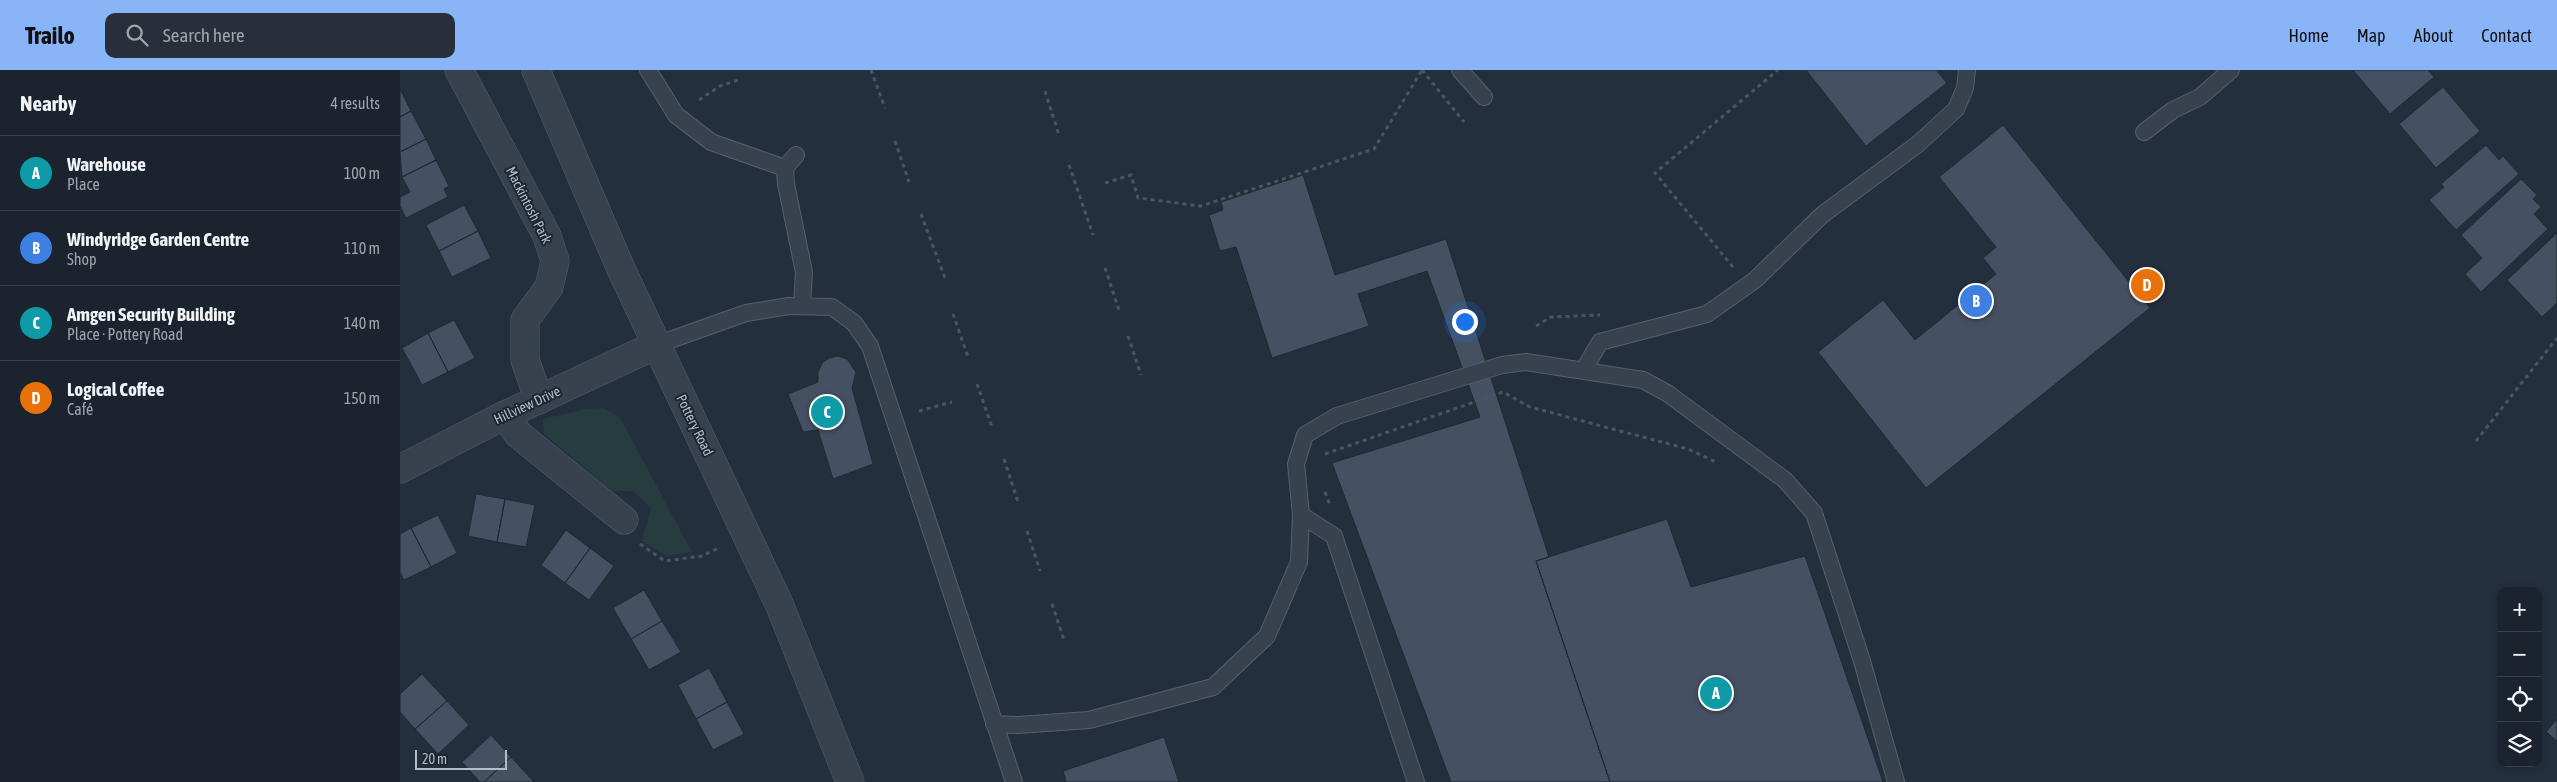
<!DOCTYPE html>
<meta charset="utf-8">
<style>
:root{--surface:#1b232e;--page:#282f3a;--text:#f1f3f6;--muted:#a0a4aa;--line:#39404a;--accent:#8ab4f8}
body{margin:0;font-family:"Asap Condensed",sans-serif;background:var(--page);color:var(--text)}
.controls{position:absolute;right:15px;bottom:15px;display:grid;overflow:hidden;border-radius:10px;box-shadow:0 2px 8px #0003}
.controls button{width:45px;height:45px;display:grid;place-items:center;padding:0;border:0;border-bottom:1px solid var(--line);background:var(--surface);color:var(--text);font:25px sans-serif}
.scale{position:absolute;left:15px;bottom:12px;width:92px;box-sizing:border-box;padding-left:5px;border:2px solid #b4bcc9;border-top:0;font-size:14px;line-height:18px;white-space:nowrap;color:#b4bcc9;-webkit-text-stroke:4px #1d2633;paint-order:stroke}
.you{position:absolute;left:1064px;top:251px;width:18px;height:18px;margin:-12px;border:4px solid #fff;border-radius:50%;background:#1a73e8;box-shadow:0 0 0 8px #1a73e833}
.badge{display:grid;place-items:center;width:32px;height:32px;border-radius:50%;background:var(--accent);color:#fff;font-size:16px;font-weight:700}
.pin{position:absolute;translate:-50% -50%;border:2px solid #fff;box-shadow:0 1px 5px #0006}
.list{margin:0;padding:0;list-style:none}
h2{display:flex;justify-content:space-between;align-items:center;height:65px;margin:0;padding:0 20px;font-size:21px}
h2 small{font-size:16px;font-weight:400;color:var(--muted)}
.list li{display:grid;grid-template-columns:32px 1fr auto;gap:15px;align-items:center;box-sizing:border-box;height:75px;padding:0 20px;border-top:1px solid var(--line)}
.list b{display:block;font-size:19px;white-space:nowrap}
.list p{margin:0;font-size:16px;white-space:nowrap;color:var(--muted)}
.list em{font-size:16px;font-style:normal;color:var(--muted)}
.icon{flex:none;width:28px;height:28px;fill:none;stroke:currentColor;stroke-width:2;stroke-linecap:round;stroke-linejoin:round}
.map{position:relative;flex:none;width:2157px;height:712px;overflow:hidden}
header{display:flex;align-items:center;gap:30px;box-sizing:border-box;height:70px;padding:0 25px;background:var(--accent);color:#111}
header strong{font-size:24px}
nav{display:flex;gap:28px;margin-inline-start:auto;font-size:18px}
.search{width:350px;height:45px;background:var(--page);display:flex;align-items:center;gap:12px;box-sizing:border-box;padding:0 18px;border-radius:10px;color:var(--muted);font-size:19px}
main{display:flex}
aside{flex:1;background:var(--surface)}
.map>svg:first-child{display:block}
.green{fill:#263c3f}
.building{fill:#455162;stroke:#1f2835}
.lines{fill:none;stroke-linecap:round;stroke-linejoin:round}
.service-casing{stroke:#565f6c;stroke-width:18}
.minor-casing{stroke:#565f6c;stroke-width:29}
.tertiary-casing{stroke:#565f6c;stroke-width:29}
.path{stroke:#44595c;stroke-width:3;stroke-dasharray:4 4;stroke-linecap:butt}
.service{stroke:#38414e;stroke-width:16}
.minor{stroke:#38414e;stroke-width:28}
.tertiary{stroke:#38414e;stroke-width:28}
.labels{text-anchor:middle;stroke-width:4;stroke-linejoin:round;paint-order:stroke}
.street-label{font-size:14px;fill:#b4bcc9;stroke:#1d2633}
</style>
<header>
<strong>Trailo</strong>
<div class="search"><svg class="icon" aria-label="search" viewBox="0 0 24 24"><circle cx="10" cy="10" r="6"/><path d="M15 15l6 6"/></svg>Search here</div>
<nav><a>Home</a><a>Map</a><a>About</a><a>Contact</a></nav>
</header>
<main>
<aside>
<h2>Nearby<small>4 results</small></h2>
<ul class="list">
<li><span class="badge" style="background:#0f9aa8">A</span><div><b>Warehouse</b><p>Place</p></div><em>100 m</em></li>
<li><span class="badge" style="background:#3f7fe0">B</span><div><b>Windyridge Garden Centre</b><p>Shop</p></div><em>110 m</em></li>
<li><span class="badge" style="background:#0f9aa8">C</span><div><b>Amgen Security Building</b><p>Place · Pottery Road</p></div><em>140 m</em></li>
<li><span class="badge" style="background:#e8710a">D</span><div><b>Logical Coffee</b><p>Café</p></div><em>150 m</em></li>
</ul>
</aside>
<div class="map">
<svg width="2157" height="712" viewBox="0 0 2157 712">
<rect width="100%" height="100%" fill="#242f3e"/>
<path class="green" d="M 203,338 L 218,346 L 224,355 L 292,482 L 266,486 L 242,471 L 251,439 L 233,421 L 212,421 L 144,364 L 143,349 L 186,339 Z"/>
<path class="building" d="M 1406,0 L 1536,0 L 1547,13 L 1466,76 Z
M 1953,0 L 2028,0 L 2034,7 L 1990,44 Z
M 2043,17 L 2080,61 L 2036,98 L 1999,54 Z
M 0,19 L 11,41 L 0,47 Z
M 11,41 L 26,69 L 0,82 L 0,47 Z
M 1603,55 L 1750,238 L 1526,418 L 1418,282 L 1483,230 L 1515,270 L 1596,204 L 1583,188 L 1596,177 L 1539,107 Z
M 26,69 L 36,90 L 2,107 L 0,82 Z
M 2086,75 L 2099,90 L 2103,86 L 2119,104 L 2056,160 L 2029,130 L 2044,117 L 2041,114 Z
M 36,90 L 49,116 L 44,119 L 48,127 L 6,148 L 0,136 L 0,127 L 10,122 L 2,107 Z
M 903,105 L 935,205 L 1046,169 L 1149,487 L 1136,491 L 1210,712 L 1051,712 L 932,393 L 1080,347 L 1027,201 L 958,224 L 969,256 L 872,288 L 836,177 L 820,181 L 809,145 L 823,140 L 821,132 Z
M 2121,109 L 2137,125 L 2133,129 L 2141,137 L 2134,144 L 2148,159 L 2081,222 L 2065,204 L 2082,188 L 2061,165 Z
M 64,135 L 78,161 L 39,181 L 26,155 Z
M 78,161 L 91,188 L 52,207 L 39,181 Z
M 2157,163 L 2157,233 L 2142,247 L 2107,210 Z
M 54,250 L 75,288 L 48,302 L 28,263 Z
M 28,263 L 48,302 L 22,315 L 2,278 Z
M 438,286 L 447,289 L 456,302 L 452,318 L 473,394 L 433,409 L 418,360 L 403,362 L 388,324 L 418,312 L 418,302 L 422,293 L 429,288 Z
M 76,424 L 105,429 L 97,472 L 68,466 Z
M 105,429 L 135,435 L 126,477 L 97,472 Z
M 38,445 L 57,483 L 31,497 L 11,458 Z
M 1267,449 L 1291,517 L 1405,486 L 1483,712 L 1210,712 L 1136,491 Z
M 11,458 L 31,497 L 4,510 L 0,502 L 0,464 Z
M 166,460 L 190,478 L 165,513 L 141,495 Z
M 190,478 L 214,496 L 189,530 L 165,513 Z
M 244,520 L 262,551 L 231,569 L 213,538 Z
M 262,551 L 281,582 L 249,600 L 231,569 Z
M 309,598 L 327,632 L 296,649 L 278,615 Z
M 22,604 L 47,631 L 15,659 L 0,642 L 0,624 Z
M 47,631 L 69,655 L 38,684 L 15,659 Z
M 327,632 L 344,664 L 313,680 L 296,649 Z
M 2157,649 L 2157,671 L 2146,662 Z
M 91,665 L 111,687 L 84,712 L 80,712 L 62,692 Z
M 764,667 L 779,712 L 666,712 L 663,701 Z
M 111,687 L 134,712 L 84,712 Z"/>
<g class="lines">
<g class="service-casing">
<path id="service" d="M 248,0 L 276,45 L 311,72 L 385,98
M 1060,0 L 1084,27
M 1744,62 L 1773,40 L 1800,27 L 1831,0
M 396,85 L 385,98 L 386,114 L 404,202 L 402,236
M 256,275 L 346,243 L 389,236 L 432,237 L 454,253 L 470,276 L 614,712
M 1183,301 L 1200,272 L 1307,244 L 1355,210 L 1422,145 L 1518,74 L 1556,39 L 1565,18 L 1567,0
M 901,445 L 934,466 L 1016,712
M 594,654 L 618,655 L 689,650 L 813,617 L 867,566 L 899,492 L 901,445 L 896,394 L 905,365 L 937,346 L 1102,295 L 1126,292 L 1243,310 L 1267,323 L 1385,410 L 1414,443 L 1462,591 L 1496,712"/>
</g>
<g class="minor-casing">
<path id="minor" d="M 59,0 L 147,166 L 155,191 L 149,217 L 125,250 L 125,290 L 139,330
M 105,345 L 118,364 L 224,450
M 0,399 L 105,345 L 256,275"/>
</g>
<g class="tertiary-casing">
<path id="tertiary" d="M 136,0 L 221,199 L 380,536 L 450,712"/>
</g>
<path class="path" d="M 471,0 L 485,38
M 1022,0 L 1064,52
M 645,21 L 659,65
M 299,30 L 320,16 L 341,9
M 495,71 L 509,112
M 669,95 L 693,165
M 705,113 L 731,105 L 738,128 L 801,136 L 974,79 L 1022,0
M 521,144 L 545,208
M 1333,197 L 1255,103 L 1378,0
M 705,198 L 719,240
M 553,244 L 568,287
M 1136,256 L 1151,247 L 1200,245
M 728,266 L 741,305
M 577,314 L 592,357
M 519,341 L 552,332
M 2076,371 L 2157,268
M 925,384 L 1103,322 L 1130,337 L 1288,379 L 1318,393
M 604,389 L 618,432
M 925,422 L 930,435
M 627,461 L 640,501
M 240,474 L 265,491 L 302,486 L 319,478
M 652,534 L 664,570"/>
<use href="#service" class="service"/>
<use href="#minor" class="minor"/>
<use href="#tertiary" class="tertiary"/>
</g>
<g class="labels">
<g class="street-label">
<text transform="translate(129 135) rotate(63)" y="5">Mackintosh Park</text>
<text transform="translate(127 335) rotate(-25)" y="5">Hillview Drive</text>
<text transform="translate(295 355) rotate(64)" y="5">Pottery Road</text>
</g>
</g>
</svg>
<div class="controls">
<button>+</button>
<button>−</button>
<button><svg class="icon" aria-label="locate" viewBox="0 0 24 24"><circle cx="12" cy="12" r="6"/><path d="M12 2v4M12 18v4M2 12h4M18 12h4"/></svg></button>
<button><svg class="icon" aria-label="layers" viewBox="0 0 24 24"><path d="M12 4l9 5-9 5-9-5zM3 14l9 5 9-5"/></svg></button>
</div>
<div class="scale">20 m</div>
<div class="you"></div>
<div class="pin badge" style="left:1316px;top:623px;background:#0f9aa8">A</div>
<div class="pin badge" style="left:1576px;top:231px;background:#3f7fe0">B</div>
<div class="pin badge" style="left:427px;top:342px;background:#0f9aa8">C</div>
<div class="pin badge" style="left:1747px;top:215px;background:#e8710a">D</div>
</div>
</main>
